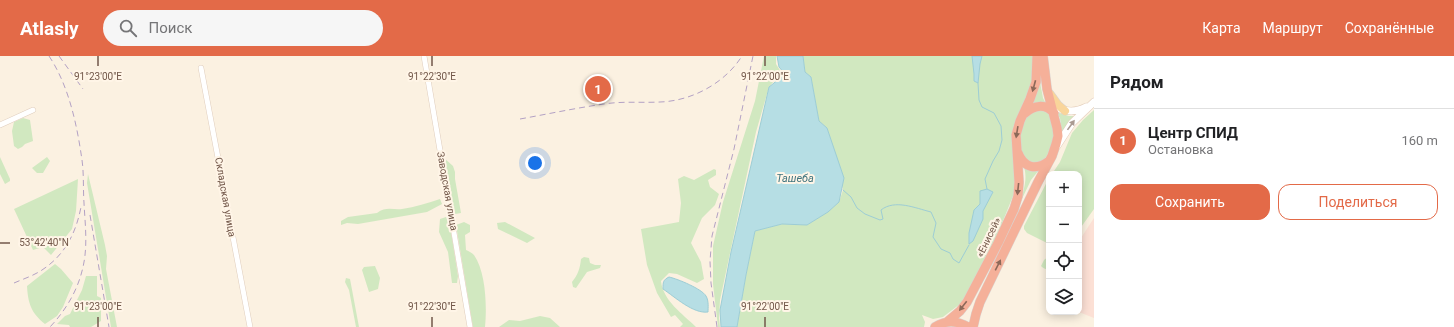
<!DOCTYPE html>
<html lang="ru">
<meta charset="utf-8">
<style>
:root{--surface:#fff;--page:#f6f6f6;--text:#202124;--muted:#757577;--line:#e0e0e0;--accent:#e36a48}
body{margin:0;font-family:Roboto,sans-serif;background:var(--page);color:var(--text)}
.controls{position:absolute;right:12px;bottom:12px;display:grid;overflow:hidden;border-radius:8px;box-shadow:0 2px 10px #0003}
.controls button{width:36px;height:36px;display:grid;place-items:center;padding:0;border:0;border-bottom:1px solid var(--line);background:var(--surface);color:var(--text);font:20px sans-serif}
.you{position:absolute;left:535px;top:107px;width:14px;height:14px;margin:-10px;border:3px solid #fff;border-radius:50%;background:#1a73e8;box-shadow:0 0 0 6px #1a73e833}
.badge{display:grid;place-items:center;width:26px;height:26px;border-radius:50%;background:var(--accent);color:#fff;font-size:13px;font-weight:700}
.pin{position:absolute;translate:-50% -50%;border:2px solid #fff;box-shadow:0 1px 4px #0006}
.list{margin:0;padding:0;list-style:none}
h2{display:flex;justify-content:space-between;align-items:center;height:52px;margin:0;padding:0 16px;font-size:17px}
h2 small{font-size:13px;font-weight:400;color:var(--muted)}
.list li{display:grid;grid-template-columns:26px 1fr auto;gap:12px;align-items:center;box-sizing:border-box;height:64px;padding:0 16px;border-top:1px solid var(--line)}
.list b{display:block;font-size:15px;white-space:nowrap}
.list p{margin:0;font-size:13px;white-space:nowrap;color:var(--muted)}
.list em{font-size:13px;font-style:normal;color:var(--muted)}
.actions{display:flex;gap:8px;padding:12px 16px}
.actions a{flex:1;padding:9px 0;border:1px solid var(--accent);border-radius:12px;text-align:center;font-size:14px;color:var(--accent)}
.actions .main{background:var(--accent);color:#fff}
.icon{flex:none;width:22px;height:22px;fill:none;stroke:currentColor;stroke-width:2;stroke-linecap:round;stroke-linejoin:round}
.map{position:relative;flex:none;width:1094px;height:271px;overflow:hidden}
header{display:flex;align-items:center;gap:24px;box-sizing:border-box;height:56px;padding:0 20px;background:var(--accent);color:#fff}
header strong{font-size:19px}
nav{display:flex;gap:22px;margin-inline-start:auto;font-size:14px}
.search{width:280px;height:36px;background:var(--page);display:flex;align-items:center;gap:10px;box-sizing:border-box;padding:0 14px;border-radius:22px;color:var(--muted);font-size:15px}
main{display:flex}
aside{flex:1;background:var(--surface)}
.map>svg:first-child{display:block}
.commercial{fill:#fce0d5}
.green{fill:#d1e8c0}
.water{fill:#b6dee4;stroke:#9dcdd5}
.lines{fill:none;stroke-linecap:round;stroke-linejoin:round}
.stream{stroke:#9dcdd5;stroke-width:1}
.street-casing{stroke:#dfcdbd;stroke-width:6}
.secondary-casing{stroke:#e4cebb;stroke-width:8}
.primary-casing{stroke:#dad3d0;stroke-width:9}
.highway-casing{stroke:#dad3d0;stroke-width:10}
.street{stroke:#fff;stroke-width:5}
.secondary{stroke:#fff;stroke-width:7}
.primary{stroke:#f9d59a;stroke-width:8}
.highway{stroke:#f5b099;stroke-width:9}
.rail{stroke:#b3a1c4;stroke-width:1;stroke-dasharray:6 4;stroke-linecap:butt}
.oneway{fill:#8c6959}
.oneway2{fill:#aa9a92}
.ticks{fill:none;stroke:#725749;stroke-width:1.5}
.labels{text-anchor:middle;stroke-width:4;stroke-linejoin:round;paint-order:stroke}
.street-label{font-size:10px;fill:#725749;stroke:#fff5e7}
.water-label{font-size:11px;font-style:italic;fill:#40747e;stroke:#fff5e7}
.ticks-label{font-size:10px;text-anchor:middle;fill:#725749;stroke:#fff5e7;stroke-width:4;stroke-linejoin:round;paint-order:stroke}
</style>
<header>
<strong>Atlasly</strong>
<div class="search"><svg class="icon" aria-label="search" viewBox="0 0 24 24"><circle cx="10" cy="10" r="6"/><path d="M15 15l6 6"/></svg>Поиск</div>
<nav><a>Карта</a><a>Маршрут</a><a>Сохранённые</a></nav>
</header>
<main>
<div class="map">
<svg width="1094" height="271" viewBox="0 0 1094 271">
<rect width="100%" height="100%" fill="#fbf1e1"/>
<path class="commercial" d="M 1094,162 L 1094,262 L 1079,256 L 1079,185 Z"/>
<path class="green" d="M 764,0 L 776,0 L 776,8 L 781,16 L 769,31 L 756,76 L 720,244 L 719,262 L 720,271 L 718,271 L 713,228 L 713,190 L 723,146 L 755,45 Z
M 803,0 L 1033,0 L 1033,25 L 1028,42 L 1014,69 L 1012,78 L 1016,127 L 1013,140 L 994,187 L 964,245 L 943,261 L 933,263 L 922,259 L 925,266 L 924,271 L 737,271 L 746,219 L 755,175 L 782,168 L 807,169 L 828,156 L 839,146 L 843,134 L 835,97 L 827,72 L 819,65 L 811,21 L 805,16 Z
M 1040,26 L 1043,42 L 1046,48 L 1031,48 Z
M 1040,53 L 1050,57 C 1051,62 1054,68 1054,73 C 1055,83 1049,107 1036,107 C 1034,107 1029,105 1027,105 C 1025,101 1021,97 1020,93 C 1018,83 1020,66 1028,59 C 1031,56 1036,55 1040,53 Z
M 1094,54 L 1094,153 L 1079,174 L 1079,118 L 1052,118 L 1060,106 L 1072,77 L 1083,64 Z
M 1056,56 L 1069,60 L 1075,60 L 1062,76 L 1060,62 Z
M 23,62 L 30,64 L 33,85 L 25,88 L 22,91 L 18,93 L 14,90 L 12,75 L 14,66 Z
M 0,101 L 10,123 L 10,125 L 5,128 L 0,118 Z
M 47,101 L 50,105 L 43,117 L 37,117 L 32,112 Z
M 444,102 L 453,110 L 455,116 L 455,123 L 461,157 L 455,158 L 444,110 Z
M 1024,111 L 1039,114 L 1031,124 L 1019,149 C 1023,136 1028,124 1024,111 Z
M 714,113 L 716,114 L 716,119 L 708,124 L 710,131 L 719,138 L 715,149 L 702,162 L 691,187 L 701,206 L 704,223 L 697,227 L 677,218 L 669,217 L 661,225 C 663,245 683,258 696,271 L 680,271 L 683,268 L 675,259 L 671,261 L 657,237 L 647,209 L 641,173 L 679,166 L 681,147 L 678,123 L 684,120 L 694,124 Z
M 88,118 L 105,189 L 107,200 L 106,213 L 117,271 L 111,271 L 87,127 Z
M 1049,122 L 1049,188 L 1027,177 L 1024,173 L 1024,170 Z
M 78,123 L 76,155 L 72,173 L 51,199 L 43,191 L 33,194 L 14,153 Z
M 440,143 L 442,148 L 427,156 L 358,168 L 347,167 L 341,169 L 341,165 L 348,161 L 377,157 C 386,150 393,154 402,153 C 415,151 428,147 440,143 Z
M 446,161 L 450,170 L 458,220 L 457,227 L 452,227 L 448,196 L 439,176 L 440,163 Z
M 464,166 L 470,169 L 470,176 L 465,179 L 466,194 C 469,195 472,197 474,199 C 486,216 487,251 485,271 L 473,271 L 456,169 Z
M 505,166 L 535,182 L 527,187 L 498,173 L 497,167 Z
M 1049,200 L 1049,213 C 1046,214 1043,212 1041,210 L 1044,204 Z
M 584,201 L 589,202 L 590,207 L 595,209 L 601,209 L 600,212 L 587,216 L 576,232 L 573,231 L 572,226 C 578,219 580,212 581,203 Z
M 55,208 L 61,213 L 73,227 L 63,251 L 57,260 L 45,268 C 31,257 28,247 27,230 Z
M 375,210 L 380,222 L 378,233 L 369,236 L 362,214 L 364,211 Z
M 86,220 L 97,220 L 97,240 L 101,242 L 101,265 L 91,271 L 70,271 L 69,269 L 57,268 L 65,260 L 70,258 L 82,234 Z
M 346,222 L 350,223 L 359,271 L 356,271 L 349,234 L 345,226 Z
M 540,260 L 550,262 L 560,271 L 499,271 L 509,264 L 520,265 Z"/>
<path class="water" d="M 777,0 L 803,0 L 805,16 L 811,21 L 819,65 L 827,72 L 844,122 L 839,146 L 828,156 L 807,169 L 782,168 L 755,175 L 746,219 L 737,271 L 721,271 L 720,254 L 731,196 L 769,31 L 785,18 L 779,11 Z
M 972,0 L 982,0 L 980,8 L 978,27 L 974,25 L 974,18 Z
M 987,133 L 993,136 L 983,155 L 983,163 L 973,185 L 969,188 L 969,177 L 974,154 L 980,148 L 980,135 Z
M 669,221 C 678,223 702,233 706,240 C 709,245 708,252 708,256 C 693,258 675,241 663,233 C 663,226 663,224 669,221 Z"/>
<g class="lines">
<path class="stream" d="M 978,27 L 979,44 L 982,51 L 994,57 L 1001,70 L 1002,84 L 999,95 L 993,105 L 985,123 L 987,133
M 843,134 L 851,141 L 857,152 L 865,158 L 880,164 L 883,163 L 881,154 C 895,143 915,152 931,156 L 936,167 L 933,181 L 941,193 L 950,197 L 953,203 L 959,207 L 969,189"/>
<g class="street-casing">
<path id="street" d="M 424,0 L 470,271
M 201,12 L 250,271
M 0,69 L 33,54"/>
</g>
<g class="secondary-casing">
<path id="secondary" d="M 1060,53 C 1069,56 1077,56 1086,51
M 1057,90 L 1072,67 L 1094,46"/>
</g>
<g class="primary-casing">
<path id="primary" d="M 1050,38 L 1058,49 L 1065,55"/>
</g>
<g class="highway-casing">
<path id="highway" d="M 1024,58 C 1034,49 1045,47 1054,57
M 1018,97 C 1024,112 1036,115 1049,105
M 947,266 L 960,255 L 967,246 L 998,187 L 1014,153 L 1018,140 L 1019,126 L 1016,79 L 1020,65 L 1030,43 L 1036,26 L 1037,0
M 935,271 C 946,264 956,264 968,271
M 973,271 L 976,258 L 980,246 L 1038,126 L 1052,100 L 1056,88 L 1058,80 L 1057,72 L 1047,33 L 1043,0"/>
</g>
<use href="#street" class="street"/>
<use href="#secondary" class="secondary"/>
<use href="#primary" class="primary"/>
<use href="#highway" class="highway"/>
<path class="rail" d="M 49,0 C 69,30 77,69 82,104 C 84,118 83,133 84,147 C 85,167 88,190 83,211 C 78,234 66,254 50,271
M 59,0 L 83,33
M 520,63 C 548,58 576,52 604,48 C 623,45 641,47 660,46 C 692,45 725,27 742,0
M 90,159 L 109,271
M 14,227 C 23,223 33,220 42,214 C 65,199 76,177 81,151
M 717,271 L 711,227 L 710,205 L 712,180 L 734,93 L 753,0"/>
</g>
<defs><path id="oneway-solid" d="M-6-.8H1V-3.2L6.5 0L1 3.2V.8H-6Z"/></defs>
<g class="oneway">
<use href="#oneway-solid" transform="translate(1034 30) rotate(105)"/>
<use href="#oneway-solid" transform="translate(1017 76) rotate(99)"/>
<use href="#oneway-solid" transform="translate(1018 133) rotate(96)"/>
<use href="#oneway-solid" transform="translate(998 209) rotate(-63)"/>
<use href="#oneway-solid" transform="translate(963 250) rotate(128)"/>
</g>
<use class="oneway2" href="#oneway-solid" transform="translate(1071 69) rotate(-54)"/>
<path class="ticks" d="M 98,0 L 98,10M 432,0 L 432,10M 765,0 L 765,10M 0,187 L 10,187M 98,261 L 98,271M 432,261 L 432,271M 765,261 L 765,271"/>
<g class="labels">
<g class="street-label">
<text transform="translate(448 135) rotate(80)" y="4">Заводская улица</text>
<text transform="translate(226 141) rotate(80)" y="4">Складская улица</text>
<text transform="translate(988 181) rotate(-64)" y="4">«Енисей»</text>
</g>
<g class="water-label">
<text x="795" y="126">Ташеба</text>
</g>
</g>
<g class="ticks-label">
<text x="98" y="24">91°23'00"E</text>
<text x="432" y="24">91°22'30"E</text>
<text x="765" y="24">91°22'00"E</text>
<text x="44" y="190">53°42'40"N</text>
<text x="98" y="254">91°23'00"E</text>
<text x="432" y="254">91°22'30"E</text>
<text x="765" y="254">91°22'00"E</text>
</g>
</svg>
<div class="controls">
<button>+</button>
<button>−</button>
<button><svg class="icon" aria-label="locate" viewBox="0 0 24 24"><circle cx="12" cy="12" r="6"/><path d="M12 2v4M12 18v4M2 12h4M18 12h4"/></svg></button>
<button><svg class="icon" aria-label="layers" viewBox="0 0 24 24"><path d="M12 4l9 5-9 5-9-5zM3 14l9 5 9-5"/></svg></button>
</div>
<div class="you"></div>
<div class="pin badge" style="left:598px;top:33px">1</div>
</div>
<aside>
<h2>Рядом<small></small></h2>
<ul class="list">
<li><span class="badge">1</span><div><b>Центр СПИД</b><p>Остановка</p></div><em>160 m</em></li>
</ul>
<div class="actions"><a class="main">Сохранить</a><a>Поделиться</a></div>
</aside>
</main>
